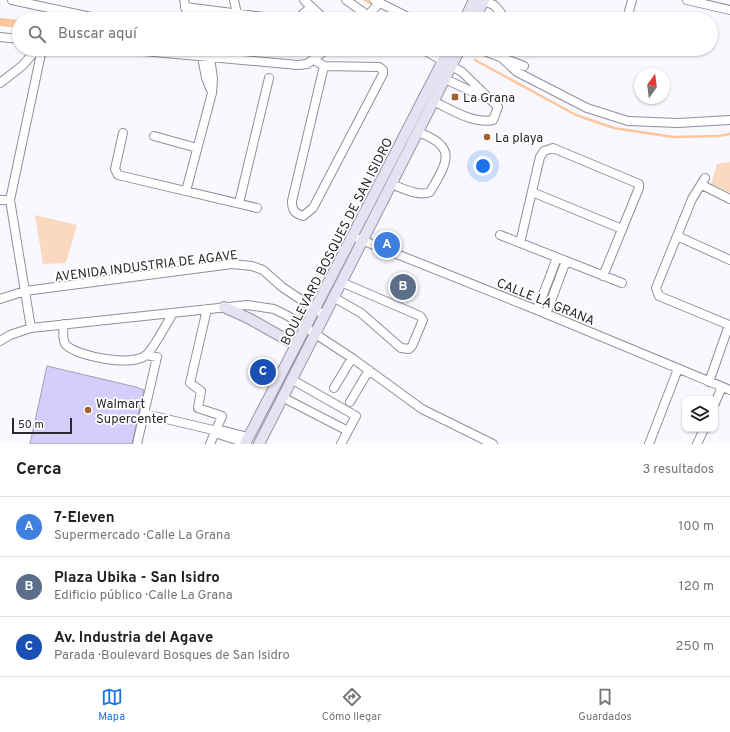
<!DOCTYPE html>
<html lang="es">
<meta charset="utf-8">
<style>
:root{--surface:#fff;--page:#f2f2f2;--text:#202124;--muted:#757577;--line:#e0e0e0;--accent:#1a73e8}
body{margin:0;font-family:Overpass,sans-serif;background:var(--page);color:var(--text)}
.controls{position:absolute;right:12px;bottom:12px;display:grid;overflow:hidden;border-radius:8px;box-shadow:0 1px 3px #0004}
.controls button{width:36px;height:36px;display:grid;place-items:center;padding:0;border:0;border-bottom:1px solid var(--line);background:var(--surface);color:var(--text);font:20px sans-serif}
.compass{position:absolute;left:634px;top:68px;width:36px;height:36px;border-radius:50%;background:var(--surface);box-shadow:0 1px 3px #0004;rotate:14deg}
.scale{position:absolute;left:12px;bottom:10px;width:60px;box-sizing:border-box;padding-left:4px;border:2px solid #29292e;border-top:0;font-size:11px;line-height:14px;white-space:nowrap;color:#29292e;-webkit-text-stroke:3px #fff;paint-order:stroke}
.you{position:absolute;left:483px;top:166px;width:14px;height:14px;margin:-10px;border:3px solid #fff;border-radius:50%;background:#1a73e8;box-shadow:0 0 0 6px #1a73e833}
.badge{display:grid;place-items:center;width:26px;height:26px;border-radius:50%;background:var(--accent);color:#fff;font-size:13px;font-weight:700}
.pin{position:absolute;translate:-50% -50%;border:2px solid #fff;box-shadow:0 1px 4px #0006}
.list{margin:0;padding:0;list-style:none}
h2{display:flex;justify-content:space-between;align-items:center;height:52px;margin:0;padding:0 16px;font-size:17px}
h2 small{font-size:13px;font-weight:400;color:var(--muted)}
.list li{display:grid;grid-template-columns:26px 1fr auto;gap:12px;align-items:center;box-sizing:border-box;height:60px;padding:0 16px;border-top:1px solid var(--line)}
.list b{display:block;font-size:15px;white-space:nowrap}
.list p{margin:0;font-size:13px;white-space:nowrap;color:var(--muted)}
.list em{font-size:13px;font-style:normal;color:var(--muted)}
.icon{flex:none;width:22px;height:22px;fill:none;stroke:currentColor;stroke-width:2;stroke-linecap:round;stroke-linejoin:round}
.map{position:relative;flex:none;width:730px;height:444px;overflow:hidden}
.search{position:absolute;background:var(--surface);box-shadow:0 1px 3px #0004;left:12px;right:12px;top:12px;height:44px;display:flex;align-items:center;gap:10px;box-sizing:border-box;padding:0 14px;border-radius:22px;color:var(--muted);font-size:15px}
.sheet{height:232px;background:var(--surface)}
nav{display:flex;justify-content:space-around;align-items:center;box-sizing:border-box;height:56px;border-top:1px solid var(--line);background:var(--surface);font-size:11px;color:var(--muted)}
nav a{display:grid;justify-items:center;gap:2px}
nav .on{color:var(--accent)}
.map>svg:first-child{display:block}
.green{fill:#fad9c0}
.lines{fill:none;stroke-linecap:round;stroke-linejoin:round}
.stream{stroke:#fdc79e;stroke-width:2.5}
.canal{stroke:#fdc79e;stroke-width:8}
.building{fill:#d3cefb;stroke:#a2a0af}
.minor-casing{stroke:#908f9d;stroke-width:10}
.major-casing{stroke:#9896a8;stroke-width:12}
.minor{stroke:#fff;stroke-width:8}
.major{stroke:#e5e3f2;stroke-width:10}
.poi-dot{fill:#a2622b;stroke:#fff;stroke-width:1.5}
.labels{text-anchor:middle;stroke-width:3.5;stroke-linejoin:round;paint-order:stroke}
.poi-label{font-size:13px;fill:#29292e;stroke:#fff;text-anchor:start}
.street-label{font-size:13px;fill:#29292e;stroke:#fff}
</style>
<div class="map">
<svg width="730" height="444" viewBox="0 0 730 444">
<rect width="100%" height="100%" fill="#f8f8fe"/>
<path class="green" d="M 730,162 L 730,193 L 711,184 L 717,164 Z
M 35,215 L 77,225 L 66,263 L 43,264 Z"/>
<g class="lines">
<path class="stream" d="M 365,0 L 370,3
M 475,60 L 576,115 L 614,128 L 673,137 L 719,136 L 730,134"/>
<path class="canal" d="M 348,19 L 349,18
M 0,22 L 19,24
M 273,49 L 302,52 L 306,49"/>
</g>
<path class="building" d="M 47,366 L 136,387 L 144,390 L 132,444 L 30,444 Z"/>
<g class="lines">
<g class="minor-casing">
<path id="minor" d="M 12,0 L 91,17
M 184,0 L 188,19
M 234,0 L 237,14
M 304,0 L 320,15
M 346,0 L 373,19
M 374,0 L 412,19
M 687,0 L 730,10
M 484,1 L 494,5 L 501,13 L 499,19
M 185,7 L 280,19
M 49,19 L 51,10
M 297,19 L 311,7
M 365,19 L 379,3
M 627,19 L 632,0
M 0,37 L 19,39
M 121,49 L 298,65 L 307,64 L 327,49
M 422,49 L 462,72 L 498,107 L 493,120 C 473,124 452,110 433,101
M 479,49 L 524,66
M 202,57 L 206,78 L 211,90
M 501,57 L 517,72 L 587,108 L 628,121 L 678,123 L 730,120
M 314,60 L 324,66 L 379,67 L 383,70 L 383,74 L 313,208 L 303,216 C 294,213 292,210 292,201 L 324,66
M 445,79 L 486,98
M 0,83 L 22,66 L 37,49
M 123,133 L 115,169 L 118,175 L 257,208
M 154,136 L 197,148
M 705,178 L 692,199 L 656,288 L 659,296 L 729,325
M 391,184 C 402,188 419,197 430,192 C 447,163 459,146 417,132
M 702,185 L 730,199
M 186,191 L 212,93 L 213,78 L 210,58
M 532,192 L 622,229
M 0,200 L 10,200
M 239,203 L 269,78
M 500,235 L 622,283
M 677,236 L 730,260
M 359,239 L 537,310 L 730,390
M 520,243 L 540,157 L 544,151 L 553,148 L 639,184 L 639,188 L 603,276
M 333,297 L 361,313 L 401,348 L 409,349 L 412,346 L 423,320 L 420,316 L 341,282
M 0,299 L 25,291 L 232,264 L 252,266 L 263,270 L 282,287 L 324,315
M 207,309 L 190,383 L 201,391 L 198,408 L 222,416 L 210,444
M 537,310 L 557,258
M 546,314 L 566,261
M 64,324 C 63,331 62,340 66,345 C 78,357 133,367 146,355 C 155,347 166,324 173,313
M 31,328 L 10,200 L 42,49
M 0,341 L 10,335 L 31,328 L 247,305 L 274,309 L 288,316 L 352,358 L 422,409 L 493,444
M 291,379 L 356,416 L 341,444
M 709,382 L 729,325
M 334,388 L 352,358
M 282,397 L 348,431
M 350,402 L 369,370
M 715,403 L 722,387
M 145,414 L 213,430 L 217,429 L 248,437
M 213,431 L 215,433 L 246,443
M 137,444 L 157,357 L 146,355
M 649,444 L 678,369
M 697,444 L 704,429"/>
</g>
<g class="major-casing">
<path id="major" d="M 465,19 L 474,0
M 475,19 L 484,0
M 224,307 L 250,319 L 296,345
M 245,444 L 449,49
M 259,444 L 460,49"/>
</g>
<use href="#minor" class="minor"/>
<use href="#major" class="major"/>
</g>
<g class="poi-dot">
<rect x="451" y="93" width="8" height="8" rx="2"/>
<circle cx="487" cy="137" r="4"/>
<circle cx="88" cy="410" r="4"/>
</g>
<g class="labels">
<g class="poi-label">
<text x="463" y="102">La Grana</text>
<text x="495" y="142">La playa</text>
<text x="96" y="408">Walmart<tspan x="96" dy="15">Supercenter</tspan></text>
</g>
<g class="street-label">
<text transform="translate(336 241) rotate(-63)" y="5">BOULEVARD BOSQUES DE SAN ISIDRO</text>
<text transform="translate(146 265) rotate(-7)" y="5">AVENIDA INDUSTRIA DE AGAVE</text>
<text transform="translate(546 301) rotate(22)" y="5">CALLE LA GRANA</text>
</g>
</g>
</svg>
<div class="controls">
<button><svg class="icon" aria-label="layers" viewBox="0 0 24 24"><path d="M12 4l9 5-9 5-9-5zM3 14l9 5 9-5"/></svg></button>
</div>
<svg class="compass" viewBox="-18 -18 36 36"><path d="M0-13l5 13h-10z" fill="#e53935"/><path d="M0 13l5-13h-10z" fill="#757577"/></svg>
<div class="scale">50 m</div>
<div class="you"></div>
<div class="pin badge" style="left:387px;top:245px;background:#3f7fe0">A</div>
<div class="pin badge" style="left:403px;top:287px;background:#5c6f8a">B</div>
<div class="pin badge" style="left:263px;top:372px;background:#1a4fb4">C</div>
<div class="search"><svg class="icon" aria-label="search" viewBox="0 0 24 24"><circle cx="10" cy="10" r="6"/><path d="M15 15l6 6"/></svg>Buscar aquí</div>
</div>
<section class="sheet">
<h2>Cerca<small>3 resultados</small></h2>
<ul class="list">
<li><span class="badge" style="background:#3f7fe0">A</span><div><b>7-Eleven</b><p>Supermercado · Calle La Grana</p></div><em>100 m</em></li>
<li><span class="badge" style="background:#5c6f8a">B</span><div><b>Plaza Ubika - San Isidro</b><p>Edificio público · Calle La Grana</p></div><em>120 m</em></li>
<li><span class="badge" style="background:#1a4fb4">C</span><div><b>Av. Industria del Agave</b><p>Parada · Boulevard Bosques de San Isidro</p></div><em>250 m</em></li>
</ul>
</section>
<nav>
<a class="on"><svg class="icon" aria-label="map" viewBox="0 0 24 24"><path d="M3 6l6-2 6 2 6-2v14l-6 2-6-2-6 2zM9 4v14M15 6v14"/></svg>Mapa</a>
<a><svg class="icon" aria-label="directions" viewBox="0 0 24 24"><path d="M12 3l9 9-9 9-9-9zM9 14v-3h6M13 9l2 2-2 2"/></svg>Cómo llegar</a>
<a><svg class="icon" aria-label="saved" viewBox="0 0 24 24"><path d="M7 4h10v16l-5-4-5 4z"/></svg>Guardados</a>
</nav>
